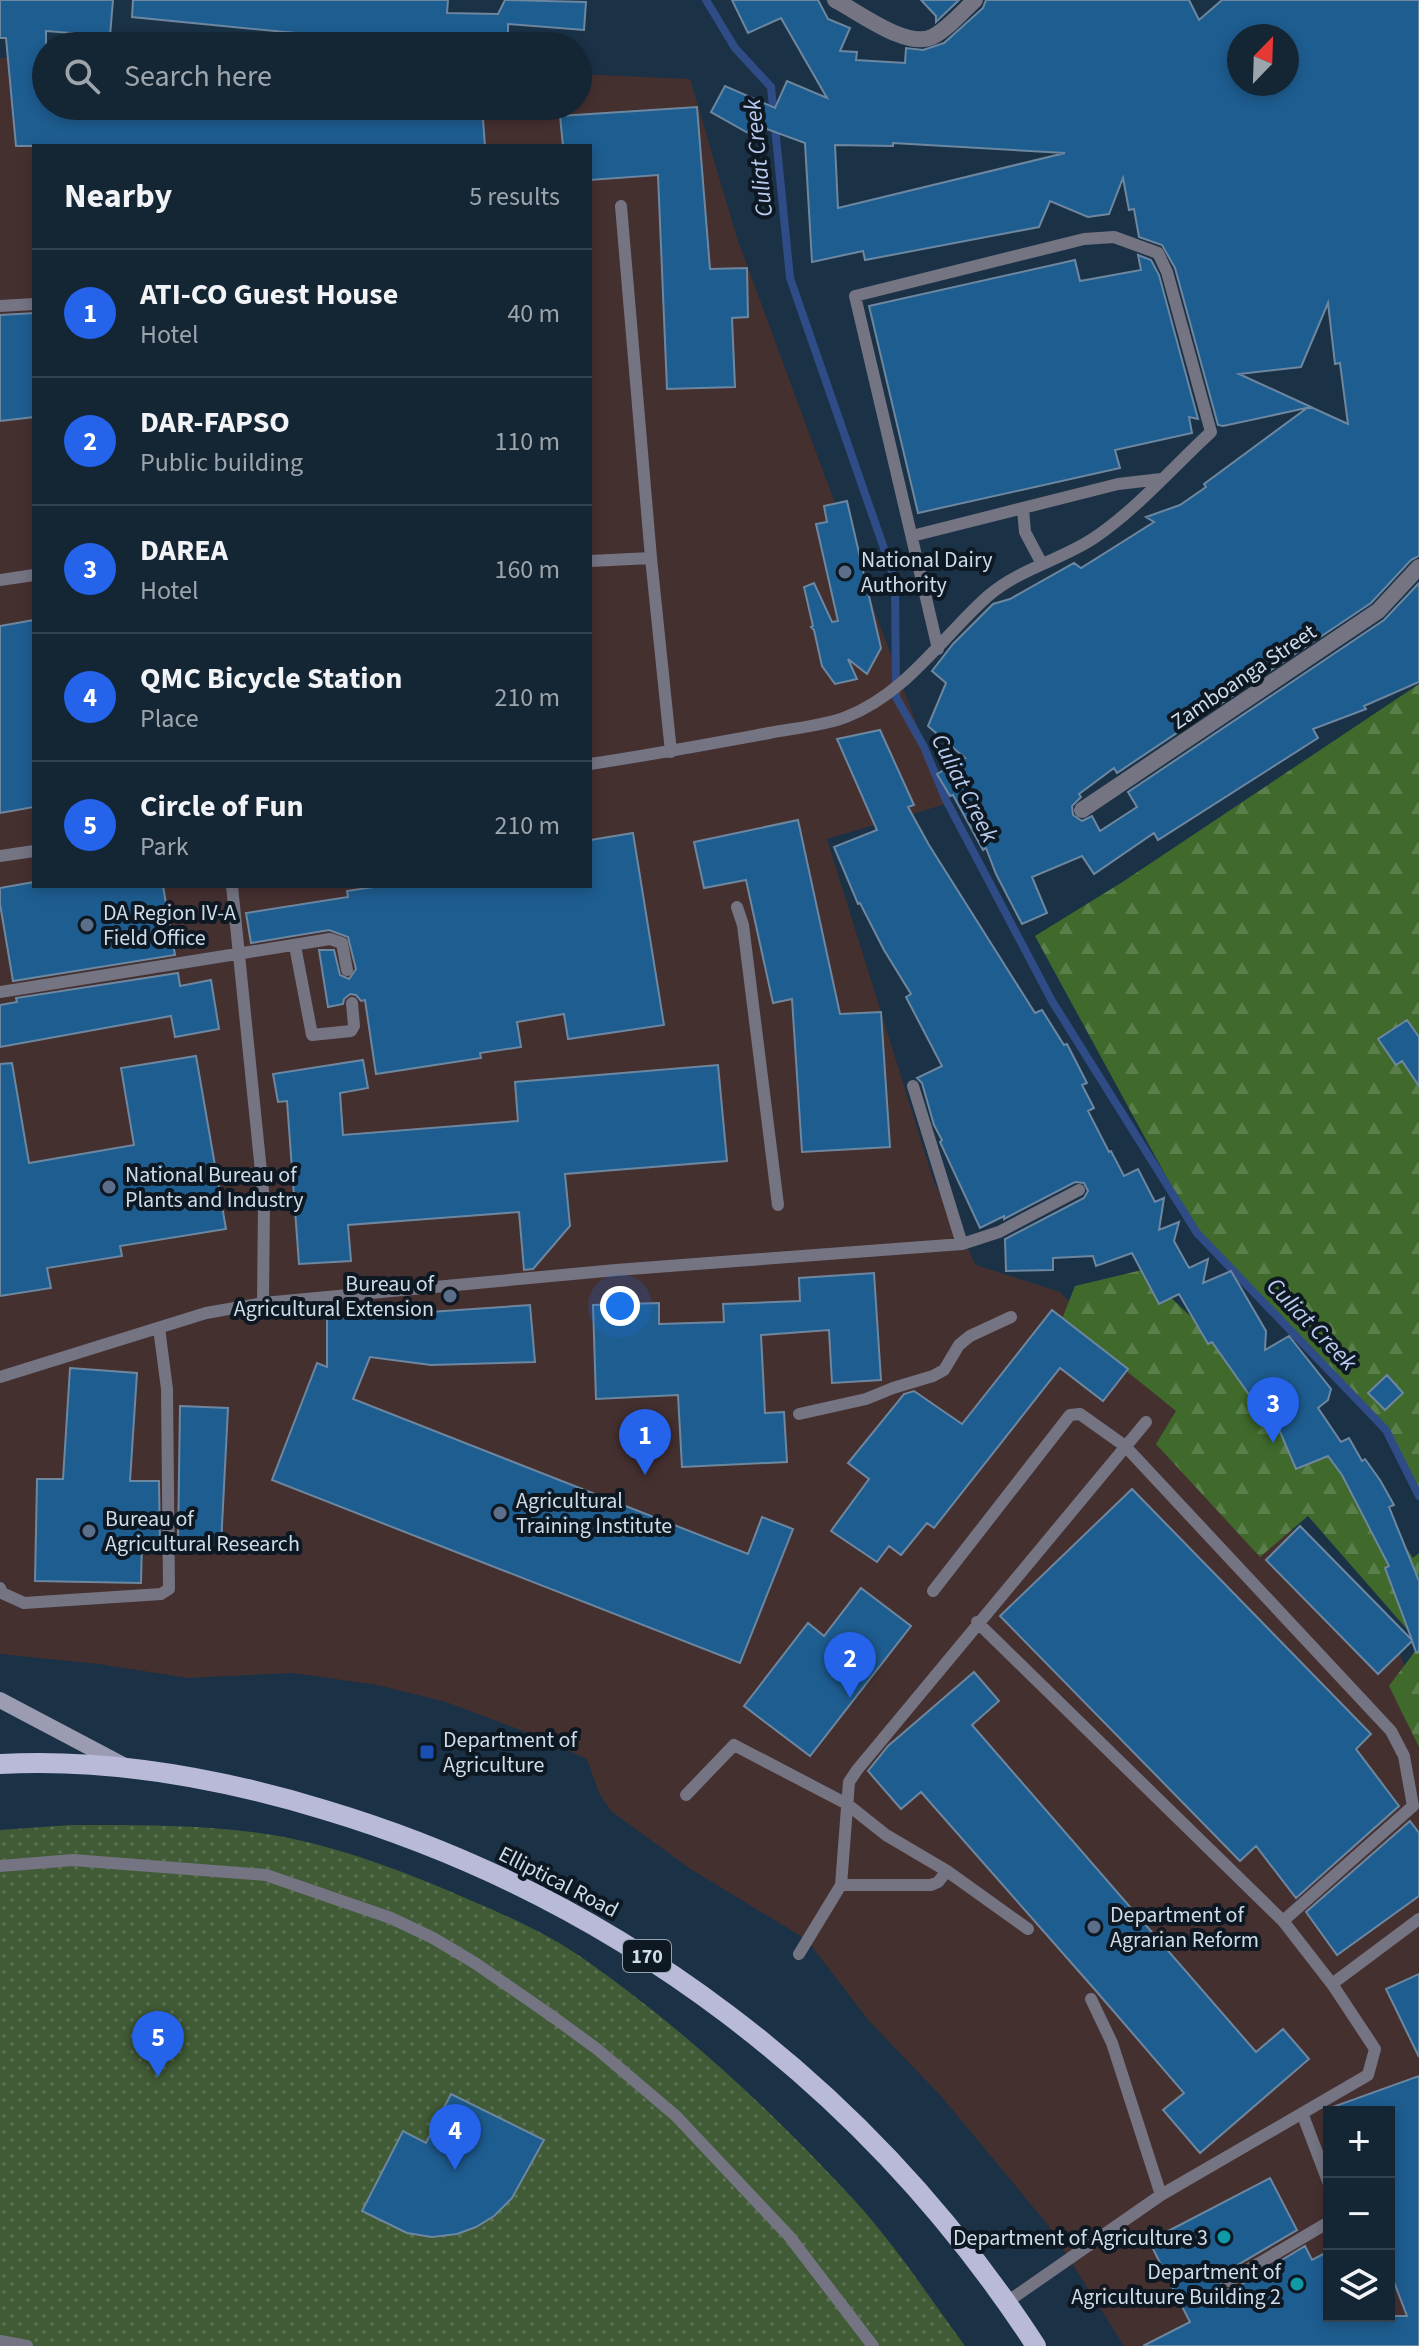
<!DOCTYPE html>
<meta charset="utf-8">
<style>
:root{--surface:#142534;--page:#1d2d3c;--text:#f1f3f6;--muted:#9da5ac;--line:#33424f;--accent:#2563eb}
body{margin:0;font-family:"Source Sans 3",sans-serif;background:var(--page);color:var(--text)}
.controls{position:absolute;right:24px;bottom:24px;display:grid;overflow:hidden;border-radius:0px;box-shadow:0 4px 12px #0003}
.controls button{width:72px;height:72px;display:grid;place-items:center;padding:0;border:0;border-bottom:2px solid var(--line);background:var(--surface);color:var(--text);font:40px sans-serif}
.compass{position:absolute;left:1227px;top:24px;width:72px;height:72px;border-radius:50%;background:var(--surface);box-shadow:0 4px 12px #0003;rotate:23deg}
.you{position:absolute;left:620px;top:1306px;width:28px;height:28px;margin:-20px;border:6px solid #fff;border-radius:50%;background:#1a73e8;box-shadow:0 0 0 12px #1a73e833}
.badge{display:grid;place-items:center;width:52px;height:52px;border-radius:50%;background:var(--accent);color:#fff;font-size:26px;font-weight:700}
.pin{position:absolute;translate:-50% -66px;filter:drop-shadow(0 2px 4px #0008)}
.pin::after{content:'';position:absolute;top:42px;width:28px;height:24px;background:inherit;clip-path:polygon(0 0,100% 0,50% 100%)}
.list{margin:0;padding:0;list-style:none}
h2{display:flex;justify-content:space-between;align-items:center;height:104px;margin:0;padding:0 32px;font-size:34px}
h2 small{font-size:26px;font-weight:400;color:var(--muted)}
.list li{display:grid;grid-template-columns:52px 1fr auto;gap:24px;align-items:center;box-sizing:border-box;height:128px;padding:0 32px;border-top:2px solid var(--line)}
.list b{display:block;font-size:30px;white-space:nowrap}
.list p{margin:0;font-size:26px;white-space:nowrap;color:var(--muted)}
.list em{font-size:26px;font-style:normal;color:var(--muted)}
.icon{flex:none;width:44px;height:44px;fill:none;stroke:currentColor;stroke-width:2;stroke-linecap:round;stroke-linejoin:round}
.map{position:relative;flex:none;width:1419px;height:2346px;overflow:hidden}
.search{position:absolute;background:var(--surface);box-shadow:0 4px 12px #0003;left:32px;top:32px;width:560px;height:88px;display:flex;align-items:center;gap:20px;box-sizing:border-box;padding:0 28px;border-radius:44px;color:var(--muted);font-size:30px}
.panel{position:absolute;background:var(--surface);box-shadow:0 4px 12px #0003;left:32px;top:144px;width:560px;height:744px;border-radius:0px}
.map>svg:first-child{display:block}
.commercial{fill:#453030;fill-rule:evenodd}
.forest{fill:url(#forest-firs)}
.park{fill:url(#park-dots)}
.lines{fill:none;stroke-linecap:round;stroke-linejoin:round}
.stream{stroke:#304c87;stroke-width:8}
.building{fill:#1e5d90;stroke:#6d87a0;stroke-width:2;fill-rule:evenodd}
.service{stroke:#747483;stroke-width:12}
.minor{stroke:#747483;stroke-width:16}
.secondary{stroke:#9b9cb2;stroke-width:16}
.primary{stroke:#b9bad7;stroke-width:20}
.service-dot{fill:#5c6f8a;stroke:#0e1822;stroke-width:3}
.transit-dot{fill:#1a4fb4;stroke:#0e1822;stroke-width:3}
.culture-dot{fill:#0f9aa8;stroke:#0e1822;stroke-width:3}
.labels{text-anchor:middle;stroke-width:8;stroke-linejoin:round;paint-order:stroke}
.shield{fill:#0e1822;stroke:#94a1ae;stroke-width:2}
.shield-label{font-size:20px;font-weight:bold;fill:#cedcea}
.poi-label{font-size:22px;fill:#cedcea;stroke:#0e1822;text-anchor:start}
.street-label{font-size:22px;fill:#cedcea;stroke:#0e1822}
.water-label{font-size:24px;font-style:italic;fill:#b9ccef;stroke:#0e1822}
</style>
<div class="map">
<svg width="1419" height="2346" viewBox="0 0 1419 2346">
<defs>
<pattern id="forest-firs" width="22" height="20" patternUnits="userSpaceOnUse" patternTransform="scale(2)"><rect width="22" height="20" fill="#3f6a2b"/><path d="M5 1l3.5 6h-7zM16 11l3.5 6h-7z" fill="#5a7f4a"/></pattern>
<pattern id="park-dots" width="8" height="8" patternUnits="userSpaceOnUse" patternTransform="scale(2)"><rect width="8" height="8" fill="#415b36"/><path d="M2 2h.1M6 6h.1" fill="none" stroke="#5b7253" stroke-width="1.8" stroke-linecap="round"/></pattern>
</defs>
<rect width="100%" height="100%" fill="#1a3146"/>
<path class="commercial" d="M 0,58 L 46,58 L 46,106 L 578,106 L 578,74 L 690,79 L 737,238 L 946,804 L 827,839 L 934,1182 L 976,1265 L 1060,1292 L 1390,1630 L 1419,1701 L 1419,2346 L 1124,2346 L 1048,2225 L 941,2096 L 869,2021 L 807,1940 L 689,1868 L 611,1811 L 599,1793 L 587,1759 L 534,1735 L 446,1702 L 377,1685 L 293,1673 L 188,1678 L 98,1664 L 0,1654 ZM 34,146 L 590,146 L 590,886 L 34,886 ZM 1329,2112 L 1389,2112 L 1389,2316 L 1329,2316 Z"/>
<path class="forest" d="M 1419,684 L 1419,1496 L 1386,1430 L 1197,1233 L 1035,936 L 1124,881 Z
M 1142,1270 L 1359,1477 L 1413,1558 L 1419,1553 L 1419,1643 L 1308,1516 L 1260,1557 L 1156,1444 L 1176,1411 L 1062,1319 L 1075,1286 Z
M 1419,1646 L 1419,1747 L 1389,1686 Z"/>
<path class="park" d="M 71,1825 C 144,1825 217,1824 289,1838 C 352,1851 413,1875 472,1901 C 510,1917 550,1935 584,1959 C 684,2029 773,2112 855,2201 C 896,2246 929,2297 965,2346 L 0,2346 L 0,1830 Z"/>
<g class="lines">
<path class="stream" d="M 706,0 L 735,48 L 771,87 L 790,278 L 895,580 L 896,697 L 924,747 L 946,800 L 1052,1001 L 1197,1233 L 1386,1430 L 1419,1496"/>
</g>
<path class="building" d="M 0,0 L 113,0 L 110,36 L 46,31 L 46,106 L 482,106 L 485,146 L 16,146 L 6,38 L 0,38 Z
M 133,0 L 448,0 L 447,13 L 498,14 L 505,0 L 586,2 L 584,30 L 508,24 L 508,46 L 315,46 L 316,35 L 132,17 Z
M 732,0 L 818,0 L 828,19 L 850,28 L 840,51 L 857,52 L 856,60 L 905,63 L 906,48 L 923,50 L 944,43 L 983,8 L 986,0 L 1189,0 L 1199,20 L 1222,0 L 1419,0 L 1419,556 L 1411,560 L 1371,603 L 1117,773 L 1114,768 L 1079,794 L 1081,797 L 1072,806 L 1073,815 L 1082,821 L 1092,816 L 1100,831 L 1137,807 L 1128,792 L 1384,620 L 1419,583 L 1419,682 L 1364,706 L 1366,709 L 1313,729 L 1318,738 L 1158,840 L 1154,833 L 1094,874 L 1082,856 L 1032,877 L 1047,913 L 1022,924 L 996,874 L 986,848 L 983,850 L 953,795 L 950,796 L 937,774 L 965,758 L 928,726 L 946,683 L 932,671 L 953,644 L 993,604 L 1010,599 L 1074,563 L 1081,568 L 1154,522 L 1146,517 L 1180,505 L 1206,487 L 1204,484 L 1307,408 L 1313,408 L 1348,424 L 1340,363 L 1335,364 L 1328,303 L 1301,367 L 1239,374 L 1311,407 L 1223,426 L 1218,425 L 1175,268 L 1162,245 L 1139,237 L 1134,209 L 1129,210 L 1123,178 L 1109,214 L 1088,217 L 1050,201 L 1039,227 L 865,260 L 863,251 L 812,262 L 805,143 L 753,124 L 748,133 L 711,112 L 725,86 L 775,108 L 787,81 L 827,98 L 781,18 L 748,33 ZM 1239,36 L 1287,36 L 1287,84 L 1239,84 ZM 893,143 L 1065,153 L 838,208 L 835,145 L 893,146 Z
M 921,0 L 959,0 L 936,22 L 936,16 Z
M 697,107 L 710,269 L 747,268 L 748,317 L 732,318 L 735,387 L 667,389 L 658,175 L 590,180 L 590,146 L 563,146 L 560,116 Z
M 1138,255 L 1151,260 L 1159,275 L 1198,419 L 1189,417 L 1192,433 L 1115,450 L 1120,468 L 918,513 L 869,306 L 1075,260 L 1080,281 L 1141,270 Z
M 34,313 L 34,417 L 0,421 L 0,315 Z
M 847,501 L 881,648 L 867,674 L 848,659 L 857,679 L 835,684 L 822,666 L 814,630 L 811,627 L 813,626 L 804,587 L 814,583 L 832,622 L 838,621 L 816,524 L 827,522 L 824,506 Z
M 34,620 L 34,807 L 0,813 L 0,626 Z
M 880,730 L 914,805 L 908,807 L 929,845 L 1035,1013 L 1042,1010 L 1064,1045 L 1067,1044 L 1087,1083 L 1082,1085 L 1094,1108 L 1088,1111 L 1109,1152 L 1111,1151 L 1124,1176 L 1138,1169 L 1155,1202 L 1164,1198 L 1159,1230 L 1179,1222 L 1174,1241 L 1189,1268 L 1208,1259 L 1203,1283 L 1231,1271 L 1266,1331 L 1265,1350 L 1289,1336 L 1331,1389 L 1328,1400 L 1318,1408 L 1341,1442 L 1349,1438 L 1362,1461 L 1365,1459 L 1380,1480 L 1394,1505 L 1389,1507 L 1419,1581 L 1419,1652 L 1416,1652 L 1412,1641 L 1378,1674 L 1266,1560 L 1300,1526 L 1412,1640 L 1385,1568 L 1389,1566 L 1342,1475 L 1328,1456 L 1296,1469 L 1278,1427 L 1274,1430 L 1212,1342 L 1208,1344 L 1179,1294 L 1159,1304 L 1132,1253 L 1096,1266 L 1093,1256 L 1053,1258 L 1053,1270 L 1006,1271 L 1005,1239 L 1084,1198 L 1088,1191 L 1084,1183 L 1075,1182 L 1004,1219 L 1004,1216 L 980,1228 L 940,1142 L 942,1140 L 934,1125 L 922,1083 L 917,1078 L 942,1066 L 906,997 L 911,994 L 884,950 L 860,903 L 858,904 L 834,847 L 877,830 L 837,739 Z
M 798,820 L 840,1014 L 881,1012 L 890,1147 L 802,1152 L 792,999 L 773,1003 L 746,880 L 704,888 L 694,842 Z
M 633,833 L 664,1025 L 568,1039 L 564,1014 L 517,1022 L 521,1047 L 480,1053 L 481,1058 L 376,1074 L 365,1000 L 361,1001 L 356,995 L 350,994 L 344,999 L 343,1004 L 328,1007 L 319,950 L 334,950 L 340,975 L 349,979 L 356,969 L 348,937 L 329,930 L 251,943 L 246,913 L 348,897 L 347,891 L 380,886 L 590,886 L 590,840 Z
M 34,882 L 34,886 L 163,886 L 175,955 L 13,981 L 0,904 L 0,888 Z
M 178,973 L 180,986 L 211,980 L 219,1029 L 175,1037 L 171,1016 L 0,1047 L 0,1005 L 17,1002 L 16,998 Z
M 1407,1020 L 1419,1037 L 1419,1086 L 1402,1061 L 1396,1065 L 1378,1039 Z
M 196,1056 L 226,1229 L 120,1246 L 122,1256 L 47,1268 L 51,1288 L 0,1296 L 0,1064 L 12,1063 L 29,1163 L 134,1145 L 121,1068 Z
M 363,1060 L 368,1088 L 340,1093 L 343,1135 L 518,1121 L 515,1082 L 718,1065 L 727,1161 L 565,1174 L 570,1226 L 533,1269 L 524,1270 L 519,1212 L 348,1225 L 351,1261 L 299,1264 L 287,1101 L 278,1102 L 273,1074 Z
M 874,1273 L 881,1380 L 832,1383 L 829,1330 L 761,1335 L 765,1413 L 784,1412 L 787,1462 L 682,1467 L 678,1395 L 596,1399 L 593,1305 L 659,1303 L 659,1324 L 724,1322 L 723,1304 L 800,1301 L 799,1278 Z
M 530,1305 L 535,1362 L 431,1365 L 370,1357 L 353,1399 L 748,1554 L 762,1517 L 793,1529 L 740,1663 L 272,1480 L 317,1363 L 327,1367 L 327,1319 Z
M 1052,1310 L 1128,1369 L 1103,1401 L 1060,1368 L 934,1528 L 927,1523 L 901,1555 L 889,1546 L 877,1562 L 831,1531 L 869,1479 L 848,1463 L 904,1394 L 914,1391 L 962,1424 Z
M 70,1368 L 137,1373 L 130,1481 L 159,1481 L 160,1541 L 142,1540 L 141,1583 L 35,1581 L 37,1479 L 63,1479 Z
M 1387,1375 L 1403,1393 L 1385,1410 L 1368,1393 Z
M 180,1406 L 228,1408 L 221,1545 L 178,1542 Z
M 1132,1489 L 1371,1734 L 1356,1749 L 1399,1806 L 1296,1898 L 1256,1846 L 1240,1861 L 1000,1616 Z
M 861,1588 L 911,1626 L 810,1756 L 744,1706 L 808,1623 L 824,1636 Z
M 974,1672 L 999,1701 L 972,1725 L 1256,2052 L 1283,2029 L 1309,2059 L 1200,2153 L 1163,2110 L 1184,2093 L 1097,1992 L 921,1792 L 901,1809 L 868,1771 L 888,1746 Z
M 1410,1821 L 1419,1833 L 1419,1896 L 1337,1955 L 1306,1912 Z
M 1419,1974 L 1419,2057 L 1386,1989 Z
M 1419,2076 L 1419,2346 L 1143,2346 L 1190,2322 L 1149,2241 L 1270,2178 L 1297,2230 L 1224,2273 L 1220,2280 L 1222,2286 L 1228,2290 L 1234,2289 L 1305,2246 L 1312,2260 L 1329,2251 L 1329,2316 L 1407,2316 L 1389,2269 L 1389,2112 L 1328,2112 L 1327,2109 Z
M 451,2094 L 544,2140 L 512,2198 L 494,2216 L 476,2227 L 457,2234 L 432,2237 L 407,2233 L 362,2211 L 403,2131 L 426,2143 Z"/>
<g class="lines">
<path class="service" d="M 621,206 L 651,558 L 671,752
M 0,306 L 34,304
M 1023,509 L 1025,532 L 1042,564
M 912,536 L 1118,484 L 1161,479
M 590,561 L 651,558
M 0,580 L 34,575
M 590,764 C 650,755 709,744 769,733 C 794,728 823,726 846,717 C 906,694 942,637 988,596 C 1019,569 1061,560 1094,538 C 1136,510 1174,466 1211,432 L 1167,272 L 1158,253 L 1114,237 L 1084,239 L 855,296 L 938,649
M 0,856 L 34,851
M 232,886 L 264,1201 L 263,1303
M 737,907 L 743,925 L 778,1205
M 295,946 L 312,1035 L 351,1031 L 354,1026 L 352,1003
M 0,992 L 330,939 L 342,943 L 347,970
M 913,1086 L 962,1244
M 0,1377 L 206,1313 L 263,1303 L 616,1270 L 962,1244 L 999,1232 L 1079,1190
M 799,1414 L 866,1399 L 893,1388 L 933,1376 L 944,1370 L 959,1345 L 970,1336 L 1011,1317
M 0,1588 L 2,1593 L 24,1603 L 161,1594 L 169,1589 L 167,1389 L 159,1328
M 933,1591 L 1070,1415 L 1080,1414 L 1125,1446 L 1391,1731 L 1404,1756 L 1413,1806 L 1283,1921
M 977,1622 L 1283,1921 L 1332,1984 L 1419,1919
M 686,1795 L 734,1745 L 847,1804 L 886,1835 L 947,1871 L 938,1882 L 931,1885 L 841,1885
M 0,1866 L 73,1860 L 266,1875 L 391,1918 L 433,1938 L 475,1963 L 556,2019 L 597,2049 L 676,2116 L 789,2236 L 873,2346
M 947,1871 L 1028,1929
M 799,1954 L 841,1885 L 849,1782 L 857,1770 L 1146,1422
M 1091,1999 L 1112,2043 L 1161,2195
M 1302,2113 L 1329,2184
M 1229,2281 L 1329,2222
M 1007,2302 L 1161,2195 L 1368,2075 L 1375,2049 L 1332,1984
M 0,2341 L 27,2346"/>
<path class="minor" d="M 835,0 C 859,12 906,49 932,37 C 948,29 962,12 975,0
M 1082,810 L 1378,611 L 1419,567"/>
<path class="secondary" d="M 0,1700 L 125,1766"/>
<path class="primary" d="M 0,1764 C 110,1758 220,1778 325,1810 C 619,1898 869,2089 1036,2346"/>
</g>
<g class="service-dot">
<circle cx="845" cy="572" r="8"/>
<circle cx="87" cy="925" r="8"/>
<circle cx="109" cy="1187" r="8"/>
<circle cx="450" cy="1296" r="8"/>
<circle cx="500" cy="1513" r="8"/>
<circle cx="89" cy="1531" r="8"/>
<circle cx="1094" cy="1927" r="8"/>
</g>
<rect class="transit-dot" x="419" y="1744" width="16" height="16" rx="4"/>
<g class="culture-dot">
<circle cx="1224" cy="2237" r="8"/>
<circle cx="1297" cy="2284" r="8"/>
</g>
<g class="labels">
<rect class="shield" x="623" y="1940" width="48" height="32" rx="6"/>
<g class="shield-label">
<text x="647" y="1963">170</text>
</g>
<g class="poi-label">
<text x="861" y="567">National Dairy<tspan x="861" dy="25">Authority</tspan></text>
<text x="103" y="920">DA Region IV-A<tspan x="103" dy="25">Field Office</tspan></text>
<text x="125" y="1182">National Bureau of<tspan x="125" dy="25">Plants and Industry</tspan></text>
<text x="434" y="1291" text-anchor="end">Bureau of<tspan x="434" dy="25">Agricultural Extension</tspan></text>
<text x="516" y="1508">Agricultural<tspan x="516" dy="25">Training Institute</tspan></text>
<text x="105" y="1526">Bureau of<tspan x="105" dy="25">Agricultural Research</tspan></text>
<text x="443" y="1747">Department of<tspan x="443" dy="25">Agriculture</tspan></text>
<text x="1110" y="1922">Department of<tspan x="1110" dy="25">Agrarian Reform</tspan></text>
<text x="1208" y="2245" text-anchor="end">Department of Agriculture 3</text>
<text x="1281" y="2279" text-anchor="end">Department of<tspan x="1281" dy="25">Agricultuure Building 2</tspan></text>
</g>
<g class="street-label">
<text transform="translate(1243 676) rotate(-34)" y="8">Zamboanga Street</text>
<text transform="translate(559 1881) rotate(27)" y="8">Elliptical Road</text>
</g>
<g class="water-label">
<text transform="translate(758 158) rotate(-96)" y="8">Culiat Creek</text>
<text transform="translate(965 788) rotate(63)" y="8">Culiat Creek</text>
<text transform="translate(1312 1324) rotate(46)" y="8">Culiat Creek</text>
</g>
</g>
</svg>
<div class="controls">
<button>+</button>
<button>−</button>
<button><svg class="icon" aria-label="layers" viewBox="0 0 24 24"><path d="M12 4l9 5-9 5-9-5zM3 14l9 5 9-5"/></svg></button>
</div>
<svg class="compass" viewBox="-18 -18 36 36"><path d="M0-13l5 13h-10z" fill="#e53935"/><path d="M0 13l5-13h-10z" fill="#9da5ac"/></svg>
<div class="you"></div>
<div class="pin badge" style="left:645px;top:1475px">1</div>
<div class="pin badge" style="left:850px;top:1698px">2</div>
<div class="pin badge" style="left:1273px;top:1443px">3</div>
<div class="pin badge" style="left:455px;top:2170px">4</div>
<div class="pin badge" style="left:158px;top:2077px">5</div>
<div class="search"><svg class="icon" aria-label="search" viewBox="0 0 24 24"><circle cx="10" cy="10" r="6"/><path d="M15 15l6 6"/></svg>Search here</div>
<section class="panel">
<h2>Nearby<small>5 results</small></h2>
<ul class="list">
<li><span class="badge">1</span><div><b>ATI-CO Guest House</b><p>Hotel</p></div><em>40 m</em></li>
<li><span class="badge">2</span><div><b>DAR-FAPSO</b><p>Public building</p></div><em>110 m</em></li>
<li><span class="badge">3</span><div><b>DAREA</b><p>Hotel</p></div><em>160 m</em></li>
<li><span class="badge">4</span><div><b>QMC Bicycle Station</b><p>Place</p></div><em>210 m</em></li>
<li><span class="badge">5</span><div><b>Circle of Fun</b><p>Park</p></div><em>210 m</em></li>
</ul>
</section>
</div>
